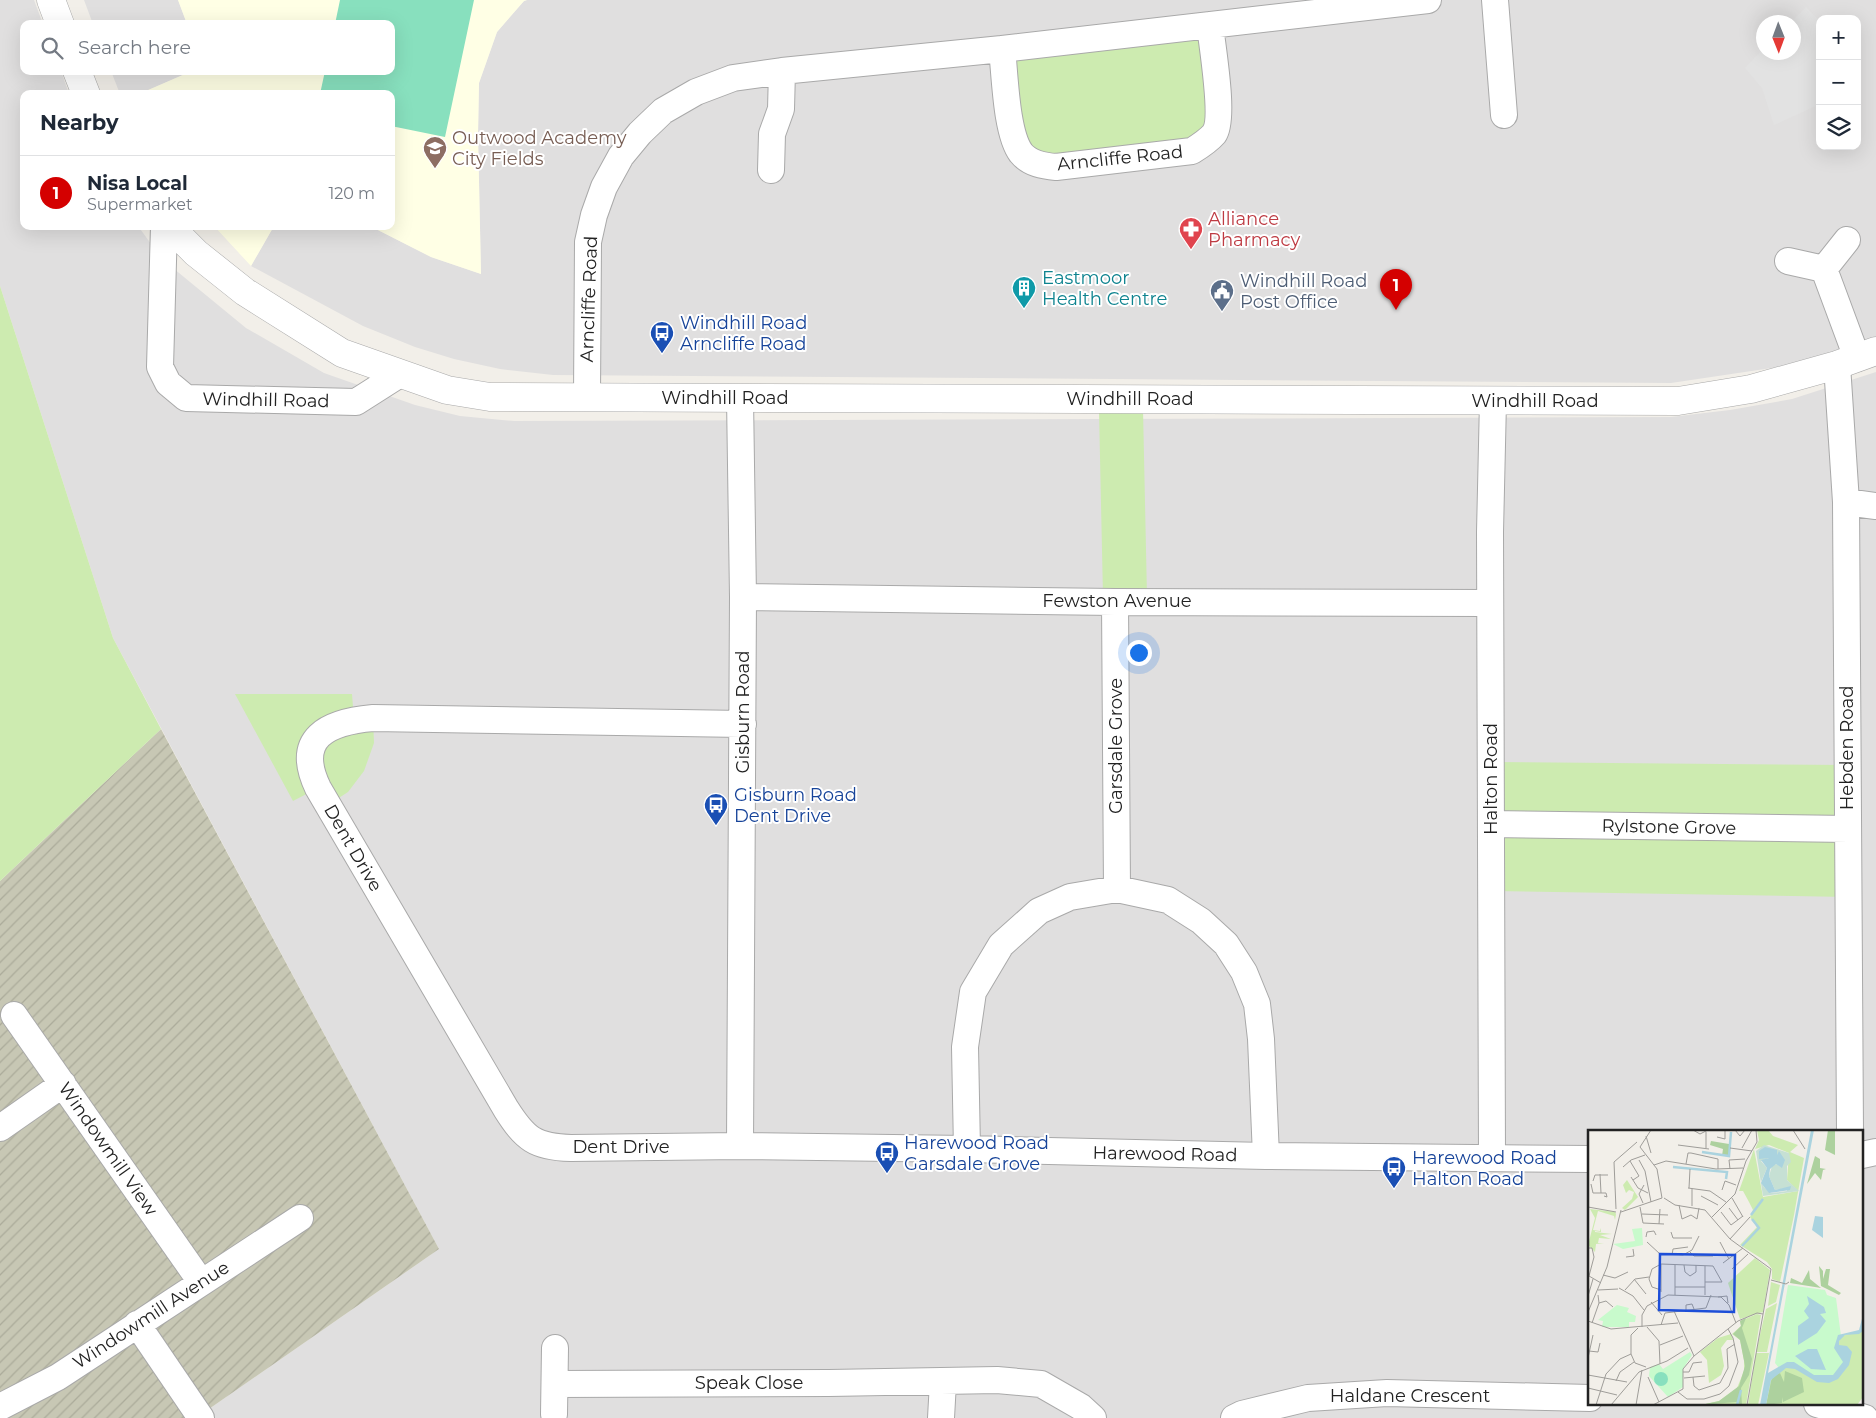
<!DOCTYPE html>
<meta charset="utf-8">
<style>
:root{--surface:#fff;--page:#f6f6f7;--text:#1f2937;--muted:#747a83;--line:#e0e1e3;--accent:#d40000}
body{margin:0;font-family:Montserrat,sans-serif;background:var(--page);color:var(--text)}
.controls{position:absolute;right:15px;top:15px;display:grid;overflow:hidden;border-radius:10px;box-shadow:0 5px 20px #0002}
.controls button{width:45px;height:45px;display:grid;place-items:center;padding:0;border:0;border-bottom:1px solid var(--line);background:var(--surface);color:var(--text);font:25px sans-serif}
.compass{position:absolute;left:1756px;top:15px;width:45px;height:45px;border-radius:50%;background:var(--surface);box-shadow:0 5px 20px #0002;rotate:179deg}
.you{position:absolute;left:1138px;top:652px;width:18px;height:18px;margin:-12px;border:4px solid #fff;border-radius:50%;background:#1a73e8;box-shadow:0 0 0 8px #1a73e833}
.badge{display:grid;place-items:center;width:32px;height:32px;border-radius:50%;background:var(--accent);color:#fff;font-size:16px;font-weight:700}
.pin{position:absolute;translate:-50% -41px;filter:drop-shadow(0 1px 2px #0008)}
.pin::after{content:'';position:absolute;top:26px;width:18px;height:15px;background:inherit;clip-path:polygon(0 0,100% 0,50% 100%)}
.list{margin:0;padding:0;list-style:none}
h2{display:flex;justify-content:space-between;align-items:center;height:65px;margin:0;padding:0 20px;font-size:21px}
h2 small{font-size:16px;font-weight:400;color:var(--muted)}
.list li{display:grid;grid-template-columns:32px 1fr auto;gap:15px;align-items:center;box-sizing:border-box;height:75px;padding:0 20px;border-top:1px solid var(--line)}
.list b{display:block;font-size:19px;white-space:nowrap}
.list p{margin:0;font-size:16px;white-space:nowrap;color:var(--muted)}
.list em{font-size:16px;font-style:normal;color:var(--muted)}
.icon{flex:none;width:28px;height:28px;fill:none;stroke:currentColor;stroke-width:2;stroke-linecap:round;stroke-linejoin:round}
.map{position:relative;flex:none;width:1876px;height:1418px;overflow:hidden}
.search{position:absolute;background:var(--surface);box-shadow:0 5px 20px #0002;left:20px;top:20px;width:375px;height:55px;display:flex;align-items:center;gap:12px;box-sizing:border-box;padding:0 18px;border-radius:10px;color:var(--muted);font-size:19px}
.panel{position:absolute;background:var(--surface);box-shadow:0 5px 20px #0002;left:20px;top:90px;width:375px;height:140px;border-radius:10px}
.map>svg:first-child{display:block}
.residential{fill:#e0dfdf;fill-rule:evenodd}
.education{fill:#ffffe5}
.construction{fill:url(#construction-furrows)}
.grass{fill:#cdebb0}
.pitch{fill:#88e0be}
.parking{fill:#e2e2e2}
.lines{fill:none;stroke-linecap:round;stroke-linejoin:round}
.minor-casing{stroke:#a9a9a9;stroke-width:28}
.tertiary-casing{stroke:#a9a9a9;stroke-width:29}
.minor{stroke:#fff;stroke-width:26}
.tertiary{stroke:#fff;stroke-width:28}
.labels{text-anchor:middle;stroke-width:4;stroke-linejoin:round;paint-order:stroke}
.education-label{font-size:18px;fill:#785e54;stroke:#fff;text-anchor:start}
.street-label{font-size:18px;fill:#222;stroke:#fff}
.health-label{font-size:18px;fill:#be3a42;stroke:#fff;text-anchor:start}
.culture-label{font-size:18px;fill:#0d838f;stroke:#fff;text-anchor:start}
.service-label{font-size:18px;fill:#4e5e75;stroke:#fff;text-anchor:start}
.transit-label{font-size:18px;fill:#164399;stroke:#fff;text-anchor:start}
.inset-river{fill:none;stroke:#aad3df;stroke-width:2.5}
.inset-road{fill:none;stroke:#9f9d99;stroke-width:1}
.view{fill:#1d4ed8;fill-opacity:0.15;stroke:#1d4ed8;stroke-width:2.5}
.inset-edge{fill:none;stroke:#222;stroke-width:2.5}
</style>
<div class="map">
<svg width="1876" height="1418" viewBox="0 0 1876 1418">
<defs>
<pattern id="construction-furrows" width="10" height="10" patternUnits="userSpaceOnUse" patternTransform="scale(1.25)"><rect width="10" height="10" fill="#c7c7b4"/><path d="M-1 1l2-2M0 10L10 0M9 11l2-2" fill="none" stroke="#abab9a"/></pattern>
</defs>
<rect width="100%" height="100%" fill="#f2efe9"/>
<path class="residential" d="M 0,0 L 34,0 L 43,24 L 24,24 L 24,71 L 61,71 L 69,94 L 24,94 L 24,226 L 138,226 L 162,259 L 246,328 L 324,373 L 415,405 L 460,416 L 514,421 L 1671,417 L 1730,410 L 1792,399 L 1876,372 L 1876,1418 L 196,1418 L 439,1249 L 113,638 L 0,286 ZM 1590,1132 L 1862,1132 L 1862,1404 L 1590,1404 Z
M 84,0 L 178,0 L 187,24 L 93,24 Z
M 527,0 L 1876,0 L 1876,337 L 1792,365 L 1671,383 L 553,375 L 500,369 L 454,359 L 415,347 L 363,326 L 251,266 L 274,226 L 370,226 L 431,257 L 481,274 L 478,135 L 479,83 L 497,32 L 524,1 ZM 1820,19 L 1857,19 L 1857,146 L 1820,146 ZM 1764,22 L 1794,22 L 1794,52 L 1764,52 Z
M 111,71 L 192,71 L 139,94 L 120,94 Z"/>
<path class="education" d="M 178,0 L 527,0 L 524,1 L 497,32 L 479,83 L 478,135 L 481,274 L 431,257 L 370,226 L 391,226 L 391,94 L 139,94 L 192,71 L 391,71 L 391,24 L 187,24 Z
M 214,226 L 274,226 L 251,266 Z"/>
<path class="construction" d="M 161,729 L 439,1249 L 196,1418 L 0,1418 L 0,881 Z"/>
<path class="grass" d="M 1210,25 L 1215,132 L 1056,167 L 1021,153 L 1002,49 Z
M 0,286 L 113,638 L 161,729 L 0,881 Z
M 1143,409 L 1147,596 L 1103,597 L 1099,410 Z
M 235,694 L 352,694 L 354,720 L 373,718 L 374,743 L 364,771 L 348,792 L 328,805 L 318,788 L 293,801 Z
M 1491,762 L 1848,765 L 1848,897 L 1491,891 Z"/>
<path class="pitch" d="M 340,0 L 474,0 L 445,137 L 391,126 L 391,94 L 320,94 L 325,71 L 391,71 L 391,24 L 335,24 Z"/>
<path class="parking" d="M 1806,7 L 1820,21 L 1820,104 L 1774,125 L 1762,88 L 1745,68 L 1763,49 L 1764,52 L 1794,52 L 1794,22 L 1791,22 Z"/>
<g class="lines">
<g class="minor-casing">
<path id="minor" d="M 1495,0 L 1504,115
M 1002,49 C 1005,75 1006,133 1021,153 C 1030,164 1044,166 1056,167 L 1192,151 C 1200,146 1208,141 1214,134 C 1225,119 1212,46 1210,25
M 771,170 L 772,134 L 781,109 L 782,71
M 164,226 L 160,367 L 168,383 L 186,398 L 356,402 L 400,374
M 1788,261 L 1824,269 L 1847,240
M 1824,269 L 1857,358
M 1837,365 L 1846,502 L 1850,1132
M 587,397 L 588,242 L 594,215 L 604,187 L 621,156 L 640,133 L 663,111 L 696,92 L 733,78 L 782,71 L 1002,49 L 1428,0
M 740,398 L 743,597 L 740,1146
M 1846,502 L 1876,506
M 743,597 L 1115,602 L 1490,603
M 1115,602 L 1117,889
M 743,724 L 373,718 C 327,722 294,738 318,788 L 506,1109 C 525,1139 535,1147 571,1148 L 740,1146 L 967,1149 L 1266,1156 L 1590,1159
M 1491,824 L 1848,829
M 14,1015 L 201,1282
M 0,1128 L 63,1084
M 967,1149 L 965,1047 L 973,992 L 1001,945 L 1039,911 L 1070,897 L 1117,889 L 1168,900 L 1201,921 L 1226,944 L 1244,972 L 1257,1004 L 1261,1039 L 1266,1156
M 1862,1155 L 1876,1152
M 1492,1158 L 1490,532 L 1493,401
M 137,1324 L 201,1418
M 555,1384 L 829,1383 L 997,1380 L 1041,1384 L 1081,1407 L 1093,1418
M 1817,1404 L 1865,1418
M 0,1407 L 58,1377 L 300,1218
M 554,1414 L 555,1348
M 941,1418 L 943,1382
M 1234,1418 L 1242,1414 L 1308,1398 L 1387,1393 L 1590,1398"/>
</g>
<g class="tertiary-casing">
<path id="tertiary" d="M 51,0 L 60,24
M 77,71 L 86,94
M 169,226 L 196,253 L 245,292 L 342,353 L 447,390 L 490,397 L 1678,401 L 1751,389 L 1837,365 L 1876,351"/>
</g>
<use href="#minor" class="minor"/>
<use href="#tertiary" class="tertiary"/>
</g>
<defs>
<g id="school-pin" transform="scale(1.25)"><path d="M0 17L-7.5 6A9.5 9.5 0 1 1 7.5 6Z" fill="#8d6e63" stroke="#fff"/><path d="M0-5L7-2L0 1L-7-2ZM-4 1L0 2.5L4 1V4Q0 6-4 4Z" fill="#fff"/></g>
<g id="pharmacy-pin" transform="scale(1.25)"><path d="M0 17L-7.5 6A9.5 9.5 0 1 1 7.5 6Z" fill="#e0444e" stroke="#fff"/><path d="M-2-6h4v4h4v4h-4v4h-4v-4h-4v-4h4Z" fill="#fff"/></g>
<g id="building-pin" transform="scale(1.25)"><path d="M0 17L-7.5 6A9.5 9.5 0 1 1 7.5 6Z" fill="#0f9aa8" stroke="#fff"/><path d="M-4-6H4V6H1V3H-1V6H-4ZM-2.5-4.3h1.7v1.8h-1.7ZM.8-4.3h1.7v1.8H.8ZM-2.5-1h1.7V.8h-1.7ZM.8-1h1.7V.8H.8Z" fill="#fff"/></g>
<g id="civic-pin" transform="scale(1.25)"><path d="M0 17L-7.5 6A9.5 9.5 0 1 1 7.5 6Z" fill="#5c6f8a" stroke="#fff"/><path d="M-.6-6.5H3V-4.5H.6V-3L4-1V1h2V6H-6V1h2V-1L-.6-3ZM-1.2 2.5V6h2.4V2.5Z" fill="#fff"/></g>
<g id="bus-pin" transform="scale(1.25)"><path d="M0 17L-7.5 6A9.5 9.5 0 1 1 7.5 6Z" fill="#1a4fb4" stroke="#fff"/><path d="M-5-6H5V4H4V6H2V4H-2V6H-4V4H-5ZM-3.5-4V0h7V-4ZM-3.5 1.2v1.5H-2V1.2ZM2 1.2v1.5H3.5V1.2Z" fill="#fff"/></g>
</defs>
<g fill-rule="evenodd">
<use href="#school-pin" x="435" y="148"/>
<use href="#pharmacy-pin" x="1191" y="229"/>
<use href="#building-pin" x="1024" y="288"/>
<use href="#civic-pin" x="1222" y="291"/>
<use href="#bus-pin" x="662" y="333"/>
<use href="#bus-pin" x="716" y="805"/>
<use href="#bus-pin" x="887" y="1153"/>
<use href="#bus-pin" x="1394" y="1168"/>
</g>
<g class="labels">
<g class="education-label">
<text x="452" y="144">Outwood Academy<tspan x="452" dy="21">City Fields</tspan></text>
</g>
<g class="street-label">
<text transform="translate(1120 158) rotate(-6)" y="6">Arncliffe Road</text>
<text transform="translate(589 299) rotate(-88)" y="6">Arncliffe Road</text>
<text x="725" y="404">Windhill Road</text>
<text x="1130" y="405">Windhill Road</text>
<text transform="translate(266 400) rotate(1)" y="6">Windhill Road</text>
<text x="1535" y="407">Windhill Road</text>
<text x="1117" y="607">Fewston Avenue</text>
<text transform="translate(743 712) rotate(-90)" y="6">Gisburn Road</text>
<text transform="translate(1116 746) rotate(-90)" y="6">Garsdale Grove</text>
<text transform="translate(1847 748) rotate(-90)" y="6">Hebden Road</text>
<text transform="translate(1491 779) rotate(-90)" y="6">Halton Road</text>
<text transform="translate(1669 827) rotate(1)" y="6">Rylstone Grove</text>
<text transform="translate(353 848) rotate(60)" y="6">Dent Drive</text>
<text x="621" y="1153">Dent Drive</text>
<text transform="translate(108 1149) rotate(55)" y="6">Windowmill View</text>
<text transform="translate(1165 1154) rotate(1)" y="6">Harewood Road</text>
<text transform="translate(151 1315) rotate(-33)" y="6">Windowmill Avenue</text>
<text x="749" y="1389">Speak Close</text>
<text x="1410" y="1402">Haldane Crescent</text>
</g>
<g class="health-label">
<text x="1208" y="225">Alliance<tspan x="1208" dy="21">Pharmacy</tspan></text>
</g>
<g class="culture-label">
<text x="1042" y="284">Eastmoor<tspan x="1042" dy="21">Health Centre</tspan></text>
</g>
<g class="service-label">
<text x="1240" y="287">Windhill Road<tspan x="1240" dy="21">Post Office</tspan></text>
</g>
<g class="transit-label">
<text x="680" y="329">Windhill Road<tspan x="680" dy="21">Arncliffe Road</tspan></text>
<text x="734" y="801">Gisburn Road<tspan x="734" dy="21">Dent Drive</tspan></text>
<text x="904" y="1149">Harewood Road<tspan x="904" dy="21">Garsdale Grove</tspan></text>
<text x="1412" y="1164">Harewood Road<tspan x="1412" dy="21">Halton Road</tspan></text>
</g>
</g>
<g transform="translate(1588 1130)">
<rect width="275" height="275" fill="#f2efe9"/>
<path d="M 169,0 L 180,0 L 185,6 L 210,15 L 202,22 L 216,28 L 206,85 L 192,152 L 184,149 L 184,139 L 179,132 L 152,115 L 169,97 L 162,87 L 165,80 L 161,72 L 155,61 L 151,61 L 166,19 L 175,67 L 210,61 L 199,50 L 201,23 L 181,15 L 167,19 L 171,10 ZM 39,50 L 50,67 L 37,80 L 34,78 L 44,69 L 46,62 L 41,60 L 38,63 L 35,55 ZM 2,79 L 27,82 L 28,84 L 27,90 L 26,86 L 10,81 L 5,100 L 12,101 L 13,98 L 13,102 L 7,101 L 7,102 L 24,104 L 12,105 L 23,109 L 11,108 L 10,113 L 16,113 L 8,114 L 7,122 L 0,115 L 7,88 ZM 167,128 L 182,140 L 175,182 L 152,189 L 140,153 ZM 183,152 L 192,155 L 188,172 L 180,176 ZM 189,173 L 179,222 L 168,222 L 178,179 ZM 169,184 L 173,185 L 158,275 L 113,275 L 131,271 L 149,258 L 156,241 L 156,230 L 152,210 L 144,204 L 153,196 L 152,191 ZM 275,197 L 275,267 L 269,275 L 178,275 L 182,252 L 191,238 L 249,216 L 253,206 L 269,202 ZM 143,204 L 145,210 L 139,210 L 133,218 L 136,236 L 133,245 L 121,253 L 119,230 L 112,222 L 130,208 ZM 168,223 L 181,223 L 170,275 L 160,275 Z" fill="#cdebb0"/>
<path d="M 240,0 L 247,0 L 247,25 L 237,20 ZM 123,11 L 141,14 L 141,26 L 134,26 L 135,19 L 122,15 ZM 227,26 L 232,29 L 232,38 L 238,39 L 235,40 L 233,50 L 227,43 L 219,54 ZM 231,136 L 235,141 L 235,149 L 238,139 L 242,139 L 240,155 L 253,163 L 251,165 L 233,156 ZM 221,140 L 222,149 L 233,158 L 202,153 L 203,148 L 214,153 ZM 158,188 L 154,198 L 164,229 L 161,245 L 153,258 L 154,275 L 148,272 L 113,275 L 131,271 L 151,256 L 157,236 L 152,210 L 145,204 L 153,196 L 152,191 ZM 197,241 L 214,248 L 216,262 L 195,272 L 194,267 L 194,273 L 178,275 L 184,247 L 192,243 L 196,252 Z" fill="#add19e"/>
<path d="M 176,15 L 201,23 L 203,32 L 199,36 L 199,50 L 211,61 L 175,66 L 168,21 ZM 172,22 L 194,27 L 194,37 L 188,34 L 184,36 L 181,46 L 187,60 L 199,58 L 199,61 L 183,63 L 176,57 L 173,52 L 179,38 L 173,31 L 181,28 Z" fill="#c6e0d4" fill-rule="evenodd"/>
<path d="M 54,98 L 55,115 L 35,119 L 25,114 L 47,111 L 44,99 ZM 200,155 L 237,160 L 239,165 L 248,168 L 253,206 L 249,216 L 258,227 L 252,244 L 233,250 L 204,234 L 191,238 L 187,233 ZM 29,175 L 41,178 L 39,182 L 48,186 L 47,192 L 41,192 L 41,197 L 14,197 L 15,191 L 10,190 ZM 102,222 L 104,225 L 95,239 L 95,257 L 80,267 L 61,246 L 62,237 L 71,234 L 75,239 Z" fill="#c8facc"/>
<path d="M66 249a7 7 0 1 1 14 0a7 7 0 1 1-14 0Z" fill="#88e0be"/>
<path d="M 223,0 L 226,0 L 180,243 L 199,232 L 206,232 L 226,245 L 245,245 L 255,232 L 246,218 L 250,205 L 271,200 L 275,185 L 275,201 L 271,204 L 257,205 L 251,211 L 251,215 L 259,216 L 264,222 L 261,235 L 250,249 L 241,253 L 229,252 L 207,239 L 198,238 L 183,250 L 178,275 L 172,275 ZM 177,17 L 189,20 L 189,25 L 191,21 L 197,30 L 194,38 L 188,34 L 182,39 L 181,46 L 187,60 L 203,56 L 202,60 L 181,63 L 173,53 L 179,38 L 173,30 L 181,28 L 171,29 L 171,21 ZM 227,86 L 235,87 L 235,108 L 224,100 ZM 219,166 L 236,177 L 238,183 L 232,184 L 238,191 L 229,203 L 210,215 L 210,196 L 221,188 L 216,181 L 221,174 ZM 220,219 L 229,219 L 238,240 L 223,239 L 207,226 Z" fill="#aad3df"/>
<path class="inset-river" d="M 114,22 L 141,26 L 143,2M 85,37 L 139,42 L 138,49M 163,85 L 175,69M 154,116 L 171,98 L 164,89M 149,275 L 153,260"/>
<path class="inset-road" d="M 63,0 L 52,17 L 69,39 L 74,68M 105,0 L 112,4 L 120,0M 147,0 L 152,6 L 157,0M 205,0 L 217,19M 58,6 L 63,23M 129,7 L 137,9 L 137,1M 90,15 L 121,19M 118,18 L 118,2M 142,18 L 164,21M 154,18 L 164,0M 51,30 L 57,41 L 63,72M 42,31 L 51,46 L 45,50M 98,34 L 100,23 L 103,23 L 130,29 L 130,39M 66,35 L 78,31 L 128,39 L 155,38M 35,37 L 43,30 L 57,25M 142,39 L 141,30 L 157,29M 12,44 L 13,63M 43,47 L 50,58 L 60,63M 5,51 L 7,45 L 20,45M 3,54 L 5,63 L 18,63 L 19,67 L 16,66M 100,58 L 122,61 L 138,72M 101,58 L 102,39M 104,58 L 104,76M 134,60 L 137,51 L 148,55M 113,66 L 130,75M 76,68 L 87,75 L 117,80 L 142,109 L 183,139 L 159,275M 144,68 L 155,87M 55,73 L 51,64 L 56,55M 91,75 L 94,89 L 103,85 L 109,89 L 111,78M 0,77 L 28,82M 52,77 L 55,93 L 76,94M 141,78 L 150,90M 28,79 L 26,32 L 49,12M 33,82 L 74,68M 133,82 L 143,95 L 155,86M 54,84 L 80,85M 124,87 L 147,64 L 158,31 L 169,12 L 168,0M 71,94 L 72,79M 83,102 L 85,108 L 104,108M 58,107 L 59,102 L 66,101 L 68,105M 142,109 L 162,87M 59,112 L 72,124 L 95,125 L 104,120 L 111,106M 132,112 L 141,129M 0,118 L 4,118 L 6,127 L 1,146 L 13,153M 102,122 L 106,126 L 125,126M 84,125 L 85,119 L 100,117M 38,127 L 46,126 L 45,119M 135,133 L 155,118M 96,135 L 97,142 L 102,146 L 108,142 L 108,135M 144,139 L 160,124M 15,145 L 27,148 L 40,142M 46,149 L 58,164M 183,150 L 198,154 L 201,152M 87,157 L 117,157M 31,158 L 45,166 L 56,180M 10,160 L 30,159M 37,160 L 47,149 L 61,147M 73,160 L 64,157 L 61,149 L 64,139 L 73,134 L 125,136 L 134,152 L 117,152M 73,162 L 73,134M 10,165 L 11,173 L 18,171 L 25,177M 87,165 L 87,135M 117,165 L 117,136M 0,166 L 5,149M 130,167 L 139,166 L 140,173M 63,172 L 74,185M 98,180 L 98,175 L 104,174 L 106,179M 86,181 L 106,226M 0,182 L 19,137 L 33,80M 0,191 L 23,199 L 90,193M 4,193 L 11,173M 73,195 L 77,183 L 118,178 L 123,165M 54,197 L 54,185 L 59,176 L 80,165 L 133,167 L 141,175 L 148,193M 59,197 L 71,211 L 72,234M 50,198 L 43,205 L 43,224 L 47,233 L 58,237M 72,215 L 95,206M 1,221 L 10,222 L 12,213M 0,228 L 5,205M 95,242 L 101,242 L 105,233 L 114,232M 0,245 L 39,252M 60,247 L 71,272M 105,247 L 106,256 L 111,260 L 132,253 L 140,238 L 139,219 L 147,214M 96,248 L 117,246M 28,251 L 32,242 L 46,232M 0,258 L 29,265M 90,262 L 99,269 L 116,269 L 132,264 L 141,256 L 150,232 L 145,208 L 140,199M 8,275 L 18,244 L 32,229 L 43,224M 23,275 L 51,242 L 79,231 L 100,218M 48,275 L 54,240M 65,275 L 95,259 L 95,239 L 106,226 L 150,191 L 169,183 L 175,184"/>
<path class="view" d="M 72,124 L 147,125 L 146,182 L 71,180 Z"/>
<rect width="275" height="275" class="inset-edge"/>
</g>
</svg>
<div class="controls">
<button>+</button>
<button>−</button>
<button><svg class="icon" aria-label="layers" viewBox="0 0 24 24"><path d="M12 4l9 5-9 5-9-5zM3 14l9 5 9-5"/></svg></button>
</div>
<svg class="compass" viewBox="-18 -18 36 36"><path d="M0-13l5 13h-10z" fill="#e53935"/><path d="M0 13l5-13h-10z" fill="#747a83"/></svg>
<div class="you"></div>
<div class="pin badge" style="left:1396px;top:310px">1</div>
<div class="search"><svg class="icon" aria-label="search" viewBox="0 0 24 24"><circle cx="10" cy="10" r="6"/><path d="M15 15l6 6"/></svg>Search here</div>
<section class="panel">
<h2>Nearby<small></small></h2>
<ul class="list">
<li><span class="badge">1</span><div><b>Nisa Local</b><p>Supermarket</p></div><em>120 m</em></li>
</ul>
</section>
</div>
